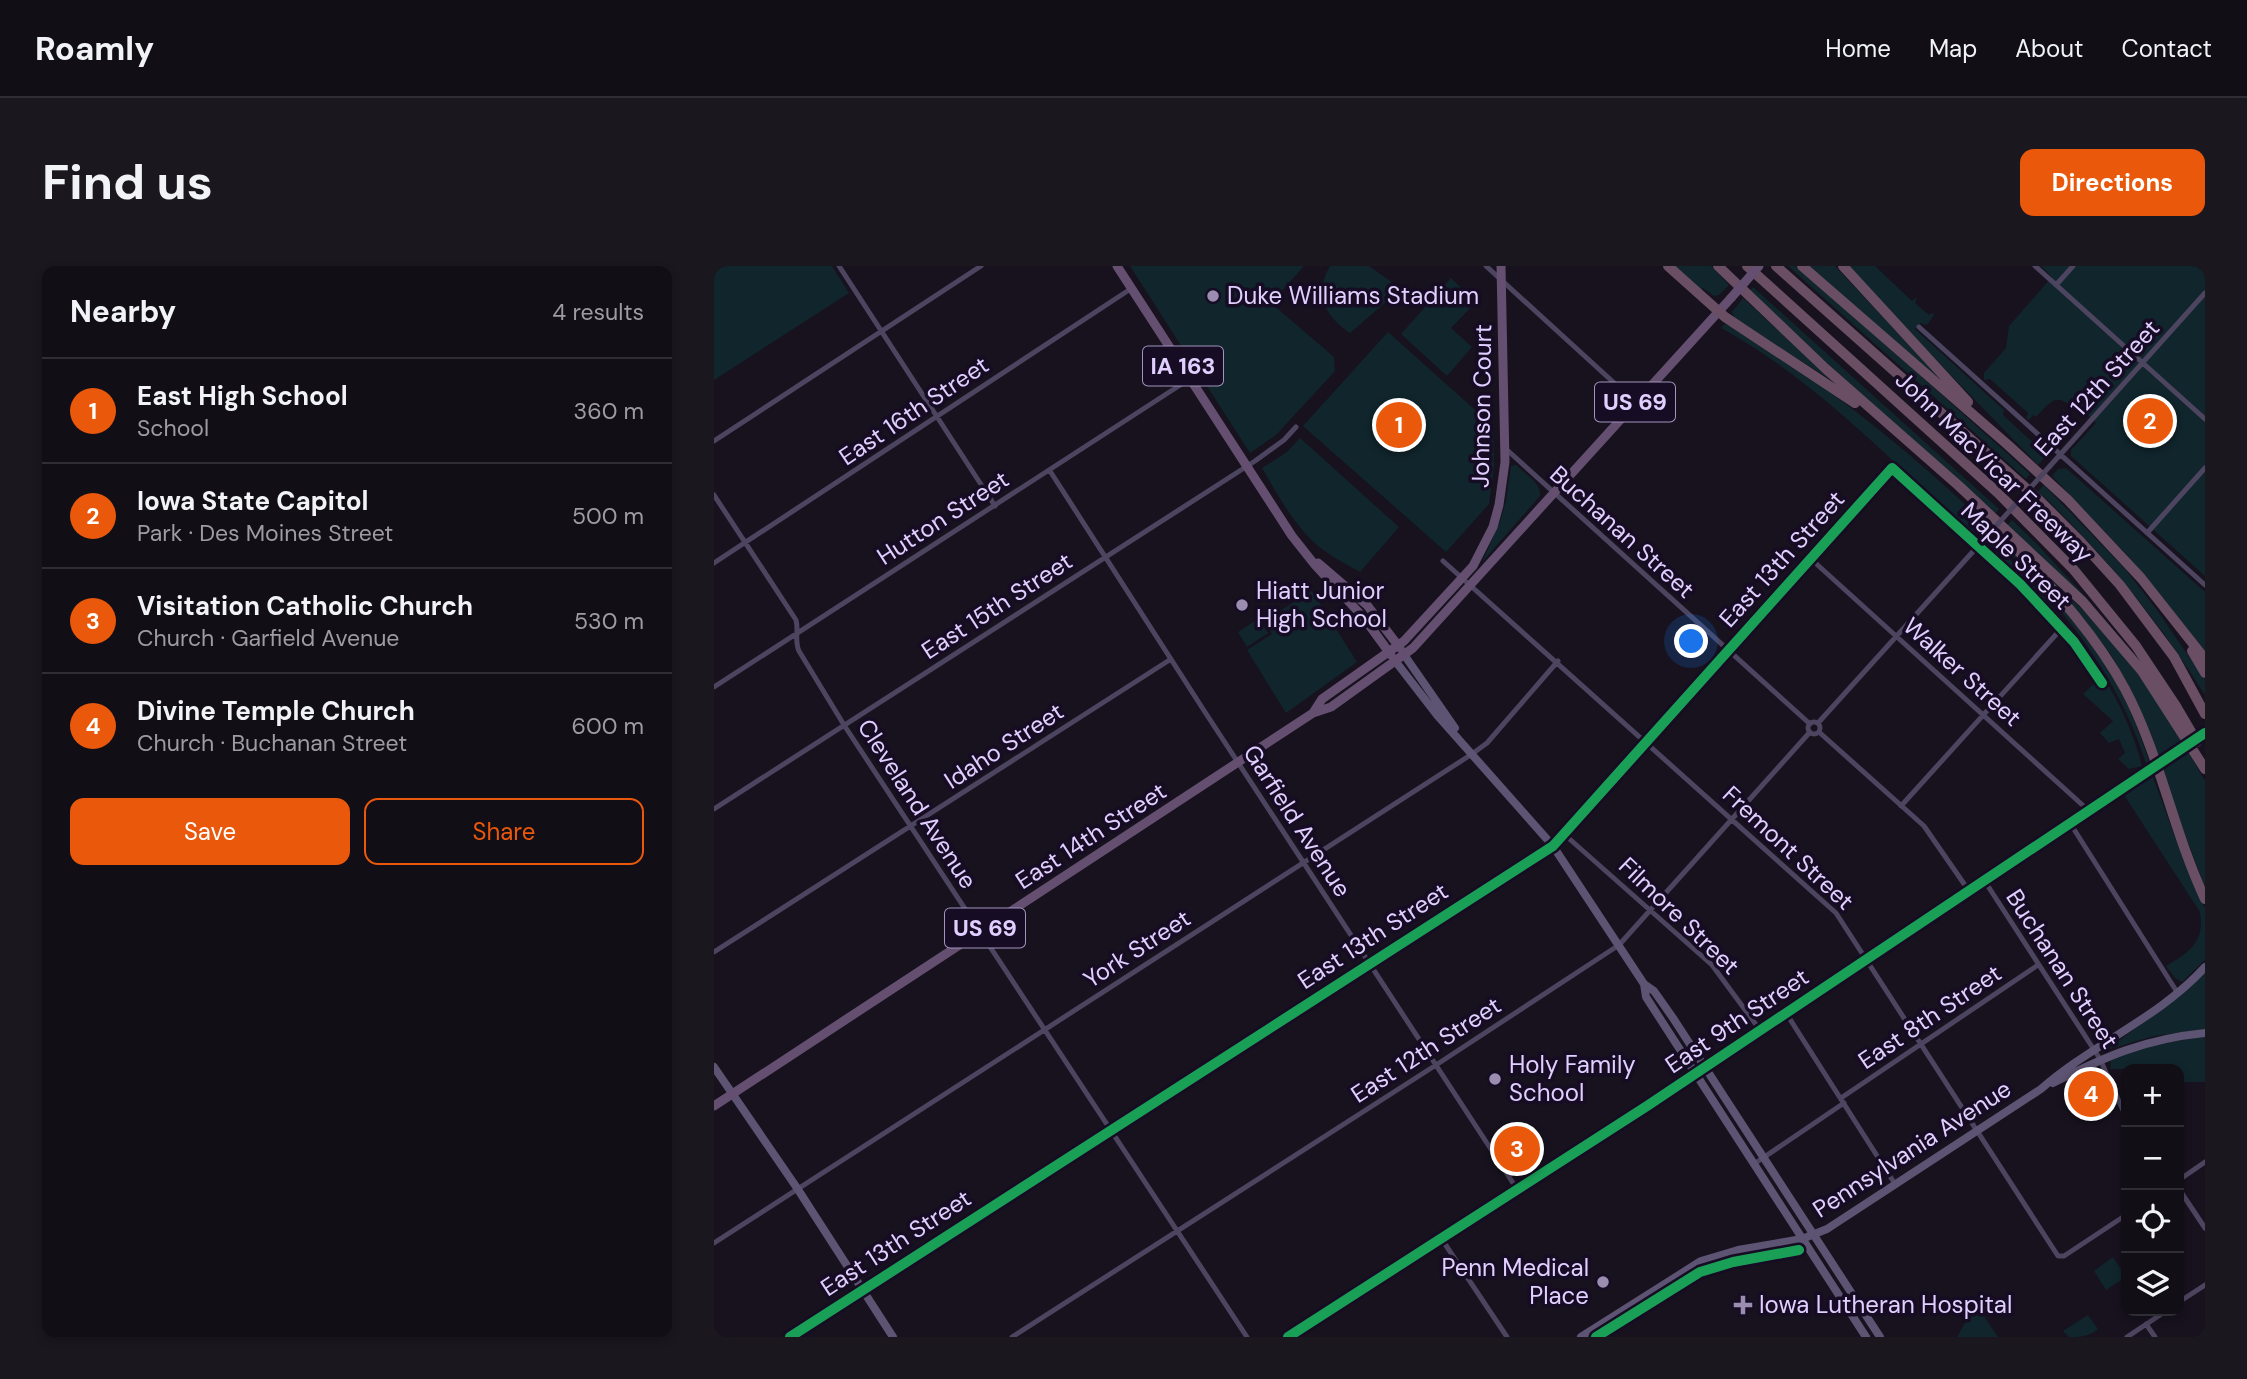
<!DOCTYPE html>
<meta charset="utf-8">
<style>
:root{--surface:#110e16;--page:#1a171f;--text:#f1f3f6;--muted:#9c9ca1;--line:#302e35;--accent:#ea580c}
body{margin:0;font-family:"DM Sans",sans-serif;background:var(--page);color:var(--text)}
.controls{position:absolute;right:21px;bottom:21px;display:grid;overflow:hidden;border-radius:14px;box-shadow:0 4px 10px #0003}
.controls button{width:63px;height:63px;display:grid;place-items:center;padding:0;border:0;border-bottom:2px solid var(--line);background:var(--surface);color:var(--text);font:35px sans-serif}
.you{position:absolute;left:978px;top:376px;width:24px;height:24px;margin:-18px;border:5px solid #fff;border-radius:50%;background:#1a73e8;box-shadow:0 0 0 10px #1a73e833}
.badge{display:grid;place-items:center;width:46px;height:46px;border-radius:50%;background:var(--accent);color:#fff;font-size:23px;font-weight:700}
.pin{position:absolute;translate:-50% -50%;border:4px solid #fff;box-shadow:0 2px 7px #0006}
.list{margin:0;padding:0;list-style:none}
h2{display:flex;justify-content:space-between;align-items:center;height:91px;margin:0;padding:0 28px;font-size:30px}
h2 small{font-size:23px;font-weight:400;color:var(--muted)}
.list li{display:grid;grid-template-columns:46px 1fr auto;gap:21px;align-items:center;box-sizing:border-box;height:105px;padding:0 28px;border-top:2px solid var(--line)}
.list b{display:block;font-size:26px;white-space:nowrap}
.list p{margin:0;font-size:23px;white-space:nowrap;color:var(--muted)}
.list em{font-size:23px;font-style:normal;color:var(--muted)}
.actions{display:flex;gap:14px;padding:21px 28px}
.actions a{flex:1;padding:16px 0;border:2px solid var(--accent);border-radius:14px;text-align:center;font-size:24px;color:var(--accent)}
.actions .main{background:var(--accent);color:#fff}
.icon{flex:none;width:38px;height:38px;fill:none;stroke:currentColor;stroke-width:2;stroke-linecap:round;stroke-linejoin:round}
.map{position:relative;flex:none;width:1491px;height:1071px;overflow:hidden;border-radius:14px}
header{display:flex;align-items:center;gap:42px;box-sizing:border-box;height:98px;padding:0 35px;background:var(--surface);border-bottom:2px solid var(--line)}
header strong{font-size:33px}
nav{display:flex;gap:38px;margin-inline-start:auto;font-size:24px}
.intro{display:flex;align-items:center;justify-content:space-between;box-sizing:border-box;height:168px;padding:0 42px}
h1{margin:0;font-size:49px}
.button{padding:18px 32px;border-radius:14px;background:var(--accent);color:#fff;font-size:24px;font-weight:700}
main{display:flex;gap:42px;padding:0 42px}
aside{flex:1;background:var(--surface);border-radius:14px;box-shadow:0 4px 10px #0003}
.map>svg:first-child{display:block}
.green{fill:#10252c}
.lines{fill:none;stroke-linecap:round;stroke-linejoin:round}
.street{stroke:#4d4560;stroke-width:5}
.secondary{stroke:#5d5372;stroke-width:8}
.primary{stroke:#644f71;stroke-width:9}
.highway{stroke:#694e64;stroke-width:10}
.street-bridge{stroke:#4d4560;stroke-width:5}
.secondary-bridge{stroke:#5d5372;stroke-width:8}
.primary-bridge{stroke:#644f71;stroke-width:9}
.cycleway-casing{stroke:#160c24;stroke-width:15}
.cycleway{stroke:#1a9f57;stroke-width:10}
.poi-dot{fill:#9a8db0;stroke:#160c24;stroke-width:2.5}
.labels{text-anchor:middle;stroke-width:7;stroke-linejoin:round;paint-order:stroke}
.shield{fill:#160c24;stroke:#a394bd;stroke-width:2}
.shield-label{font-size:23px;font-weight:bold;fill:#e0cfff}
.poi-label{font-size:24px;fill:#e0cfff;stroke:#160c24;text-anchor:start}
.street-label{font-size:24px;fill:#e0cfff;stroke:#160c24}
</style>
<header>
<strong>Roamly</strong>
<nav><a>Home</a><a>Map</a><a>About</a><a>Contact</a></nav>
</header>
<div class="intro"><h1>Find us</h1><a class="button">Directions</a></div>
<main>
<aside>
<h2>Nearby<small>4 results</small></h2>
<ul class="list">
<li><span class="badge">1</span><div><b>East High School</b><p>School</p></div><em>360 m</em></li>
<li><span class="badge">2</span><div><b>Iowa State Capitol</b><p>Park · Des Moines Street</p></div><em>500 m</em></li>
<li><span class="badge">3</span><div><b>Visitation Catholic Church</b><p>Church · Garfield Avenue</p></div><em>530 m</em></li>
<li><span class="badge">4</span><div><b>Divine Temple Church</b><p>Church · Buchanan Street</p></div><em>600 m</em></li>
</ul>
<div class="actions"><a class="main">Save</a><a>Share</a></div>
</aside>
<div class="map">
<svg width="1491" height="1071" viewBox="0 0 1491 1071">
<rect width="100%" height="100%" fill="#17121e"/>
<path class="green" d="M 0,0 L 118,0 L 135,27 L 0,114 Z
M 416,0 L 590,0 L 557,37 L 620,91 L 621,105 L 562,169 L 536,187 Z
M 616,0 L 655,0 L 679,17 L 680,29 L 636,67 C 610,50 600,27 616,0 Z
M 960,0 L 997,0 L 1015,19 L 1005,29 L 1000,30 L 989,22 L 987,24 Z
M 1074,0 L 1081,0 L 1110,23 L 1316,208 L 1312,213 Z
M 1095,0 L 1121,0 L 1225,111 L 1224,112 Z
M 1135,0 L 1161,0 L 1198,35 L 1203,31 L 1201,37 L 1215,49 L 1218,47 L 1220,49 L 1213,59 L 1206,57 L 1201,63 L 1290,144 L 1289,149 L 1325,182 L 1328,179 L 1334,183 L 1331,187 L 1332,190 L 1324,199 L 1169,39 Z
M 1327,0 L 1491,0 L 1491,310 L 1357,190 L 1357,184 L 1382,157 L 1374,149 L 1367,150 L 1370,145 L 1366,148 C 1344,128 1342,129 1322,151 L 1319,149 L 1315,154 L 1312,152 L 1314,147 L 1276,113 L 1270,114 L 1270,107 L 1292,82 L 1295,60 L 1338,11 Z
M 737,12 L 762,36 L 737,62 L 758,81 L 733,110 L 687,68 Z
M 1039,21 L 1285,243 L 1280,249 L 1035,26 Z
M 1029,32 L 1120,116 L 1020,52 L 1018,46 Z
M 1011,58 C 1032,66 1052,83 1071,95 C 1144,143 1209,198 1272,258 L 1262,267 L 1256,266 C 1176,194 1102,114 1007,62 Z
M 674,66 L 779,160 L 780,200 L 775,238 L 732,286 L 589,160 Z
M 586,172 L 685,261 L 646,306 C 632,298 616,290 603,279 C 579,258 564,229 548,202 L 573,186 Z
M 802,199 C 811,208 828,217 826,230 L 768,296 L 786,256 L 792,234 L 797,200 Z
M 1352,202 L 1491,326 L 1491,386 L 1412,288 L 1338,210 L 1344,203 Z
M 1330,219 L 1412,304 L 1443,344 L 1491,414 L 1491,429 C 1442,351 1391,289 1324,225 Z
M 1298,254 L 1322,277 L 1379,339 L 1293,259 Z
M 1284,270 C 1324,312 1370,360 1399,411 C 1415,438 1425,466 1435,495 L 1432,497 C 1410,428 1370,369 1321,315 C 1309,302 1298,288 1284,277 C 1292,291 1316,315 1329,330 C 1373,382 1411,433 1428,500 L 1415,503 L 1404,493 L 1411,487 L 1405,473 L 1395,477 L 1386,467 L 1399,455 L 1369,428 L 1383,415 L 1387,420 L 1392,416 C 1361,368 1323,328 1280,290 L 1277,280 Z
M 1329,305 C 1368,342 1404,379 1435,422 C 1447,438 1456,457 1467,474 L 1443,490 L 1416,422 L 1396,387 Z
M 598,325 L 643,396 L 572,447 L 533,384 L 558,368 L 550,355 Z
M 544,353 L 554,367 L 533,381 L 524,366 Z
M 1475,487 L 1491,515 L 1491,621 L 1447,505 Z
M 1439,511 L 1465,582 L 1491,642 L 1491,694 L 1468,716 L 1461,712 L 1452,700 C 1476,686 1491,675 1486,646 L 1410,529 Z
M 1491,706 L 1491,763 L 1440,770 L 1396,783 L 1395,782 L 1460,734 Z
M 1491,771 L 1491,816 L 1470,816 L 1465,819 L 1465,803 L 1396,803 L 1397,794 C 1427,780 1458,775 1491,771 Z
M 1399,991 L 1412,1011 L 1392,1024 L 1380,1005 Z
M 1266,1044 L 1284,1071 L 1243,1071 L 1255,1050 Z
M 1374,1049 L 1384,1063 C 1374,1071 1367,1071 1355,1071 L 1349,1065 Z"/>
<g class="lines">
<path class="street" d="M 125,0 L 281,240
M 772,0 L 921,136
M 1321,0 L 1491,153
M 1342,19 L 1359,0
M 1205,61 L 1491,319
M 0,175 L 267,0
M 792,183 L 1096,458
M 1336,200 L 1491,27
M 336,205 L 489,443 L 803,923
M 0,229 L 82,354 C 85,365 80,374 85,385 L 130,459 L 533,1071
M 1433,267 L 1491,202
M 1097,293 L 1374,544
M 729,295 L 1122,647 L 1344,990 L 1350,990 L 1412,949
M 0,297 L 418,22
M 0,421 L 477,112
M1094 462a6 6 0 1 1 12 0a6 6 0 1 1-12 0Z
M 1104,457 L 1273,270
M 1105,466 L 1210,560 L 1255,625
M 1187,540 L 1347,363
M 0,543 L 541,195 L 570,174 L 582,161
M 1356,557 L 1463,726
M 851,569 L 998,699 L 1046,764
M 1270,614 L 1386,793 L 1412,851
M 0,686 L 457,393
M 1072,747 L 1181,918
M 1127,832 L 1324,699
M 1040,898 L 1130,837
M 1465,914 L 1491,896
M 1465,923 L 1491,962
M 727,972 L 793,1071
M 0,977 L 758,488 L 773,477 L 844,395
M 1465,1036 L 1491,1019
M 1432,1058 L 1441,1071
M 76,1071 L 839,580 L 1178,202 L 1306,318 L 1360,376 L 1388,417
M 298,1071 L 722,799 L 905,679 L 1096,466
M 1413,1071 L 1452,1045"/>
<path class="secondary" d="M 691,390 L 741,462
M 682,396 L 723,449 L 839,580 L 930,718 L 932,731 L 1152,1071
M 930,718 L 940,725 L 959,752 L 1166,1071
M 0,801 L 83,922 L 179,1071
M 1339,817 C 1392,790 1431,773 1491,767
M 574,1071 L 933,840 L 1431,507
M 867,1071 L 987,995 L 1024,984 L 1088,973 L 1113,963 L 1327,823 C 1378,778 1445,752 1491,701"/>
<path class="primary" d="M 403,0 L 578,270 L 601,299 L 650,352 L 677,389
M 604,297 L 653,339 L 686,382
M 599,447 L 608,433 L 690,375 L 759,300 L 779,261 L 785,239 L 791,196 L 787,0
M 0,840 L 599,447 L 617,441 L 699,382 L 1017,32"/>
<path class="highway" d="M 954,0 L 1011,51 L 1141,137
M 1004,0 L 1112,103 L 1245,220 L 1369,336 L 1428,405 L 1491,503
M 1033,0 L 1284,227 L 1360,304 L 1422,380 L 1462,440 L 1483,476
M 1062,0 L 1322,231 L 1367,276 L 1406,319 L 1460,391 L 1491,448
M 1088,0 L 1294,179 L 1354,234 L 1427,312 L 1491,393
M 1129,0 L 1254,136
M 1296,276 C 1338,322 1382,369 1411,423 C 1446,489 1459,565 1491,633
M 1478,385 L 1491,407"/>
<path class="street-bridge" d="M 1273,270 L 1336,200"/>
<path class="secondary-bridge" d="M 1431,507 L 1491,467"/>
<path class="primary-bridge" d="M 1017,32 L 1045,0"/>
<g class="cycleway-casing">
<path id="cycleway" d="M 76,1071 L 839,580 L 1178,202 L 1306,318 L 1360,376 L 1388,417
M 574,1071 L 933,840 L 1491,467
M 882,1071 L 986,1006 L 1019,996 L 1085,984"/>
</g>
<use href="#cycleway" class="cycleway"/>
</g>
<g class="poi-dot">
<circle cx="499" cy="30" r="7"/>
<circle cx="528" cy="339" r="7"/>
<circle cx="781" cy="813" r="7"/>
<circle cx="889" cy="1016" r="7"/>
<path d="M1025.5 1028.5h7v7h7v7h-7v7h-7v-7h-7v-7h7z"/>
</g>
<g class="labels">
<g class="shield">
<rect x="429" y="80.5" width="80" height="39" rx="5"/>
<rect x="881" y="116.5" width="80" height="39" rx="5"/>
<rect x="231" y="642.5" width="80" height="39" rx="5"/>
</g>
<g class="shield-label">
<text x="469" y="108">IA 163</text>
<text x="921" y="144">US 69</text>
<text x="271" y="670">US 69</text>
</g>
<g class="poi-label">
<text x="513" y="38">Duke Williams Stadium</text>
<text x="542" y="333">Hiatt Junior<tspan x="542" dy="28">High School</tspan></text>
<text x="795" y="807">Holy Family<tspan x="795" dy="28">School</tspan></text>
<text x="875" y="1010" text-anchor="end">Penn Medical<tspan x="875" dy="28">Place</tspan></text>
<text x="1045" y="1047">Iowa Lutheran Hospital</text>
</g>
<g class="street-label">
<text transform="translate(1383 122) rotate(-48)" y="8">East 12th Street</text>
<text transform="translate(768 140) rotate(-89)" y="8">Johnson Court</text>
<text transform="translate(200 145) rotate(-34)" y="8">East 16th Street</text>
<text transform="translate(1280 201) rotate(44)" y="8">John MacVicar Freeway</text>
<text transform="translate(229 252) rotate(-33)" y="8">Hutton Street</text>
<text transform="translate(908 266) rotate(42)" y="8">Buchanan Street</text>
<text transform="translate(1302 290) rotate(44)" y="8">Maple Street</text>
<text transform="translate(1068 293) rotate(-48)" y="8">East 13th Street</text>
<text transform="translate(283 340) rotate(-33)" y="8">East 15th Street</text>
<text transform="translate(1248 406) rotate(42)" y="8">Walker Street</text>
<text transform="translate(290 480) rotate(-33)" y="8">Idaho Street</text>
<text transform="translate(203 538) rotate(57)" y="8">Cleveland Avenue</text>
<text transform="translate(583 555) rotate(57)" y="8">Garfield Avenue</text>
<text transform="translate(377 570) rotate(-33)" y="8">East 14th Street</text>
<text transform="translate(1074 582) rotate(43)" y="8">Fremont Street</text>
<text transform="translate(965 650) rotate(44)" y="8">Filmore Street</text>
<text transform="translate(659 670) rotate(-33)" y="8">East 13th Street</text>
<text transform="translate(423 683) rotate(-33)" y="8">York Street</text>
<text transform="translate(1348 703) rotate(57)" y="8">Buchanan Street</text>
<text transform="translate(1216 751) rotate(-34)" y="8">East 8th Street</text>
<text transform="translate(1023 755) rotate(-34)" y="8">East 9th Street</text>
<text transform="translate(712 784) rotate(-33)" y="8">East 12th Street</text>
<text transform="translate(1198 883) rotate(-33)" y="8">Pennsylvania Avenue</text>
<text transform="translate(182 977) rotate(-33)" y="8">East 13th Street</text>
</g>
</g>
</svg>
<div class="controls">
<button>+</button>
<button>−</button>
<button><svg class="icon" aria-label="locate" viewBox="0 0 24 24"><circle cx="12" cy="12" r="6"/><path d="M12 2v4M12 18v4M2 12h4M18 12h4"/></svg></button>
<button><svg class="icon" aria-label="layers" viewBox="0 0 24 24"><path d="M12 4l9 5-9 5-9-5zM3 14l9 5 9-5"/></svg></button>
</div>
<div class="you"></div>
<div class="pin badge" style="left:685px;top:159px">1</div>
<div class="pin badge" style="left:1436px;top:155px">2</div>
<div class="pin badge" style="left:803px;top:883px">3</div>
<div class="pin badge" style="left:1377px;top:828px">4</div>
</div>
</main>
